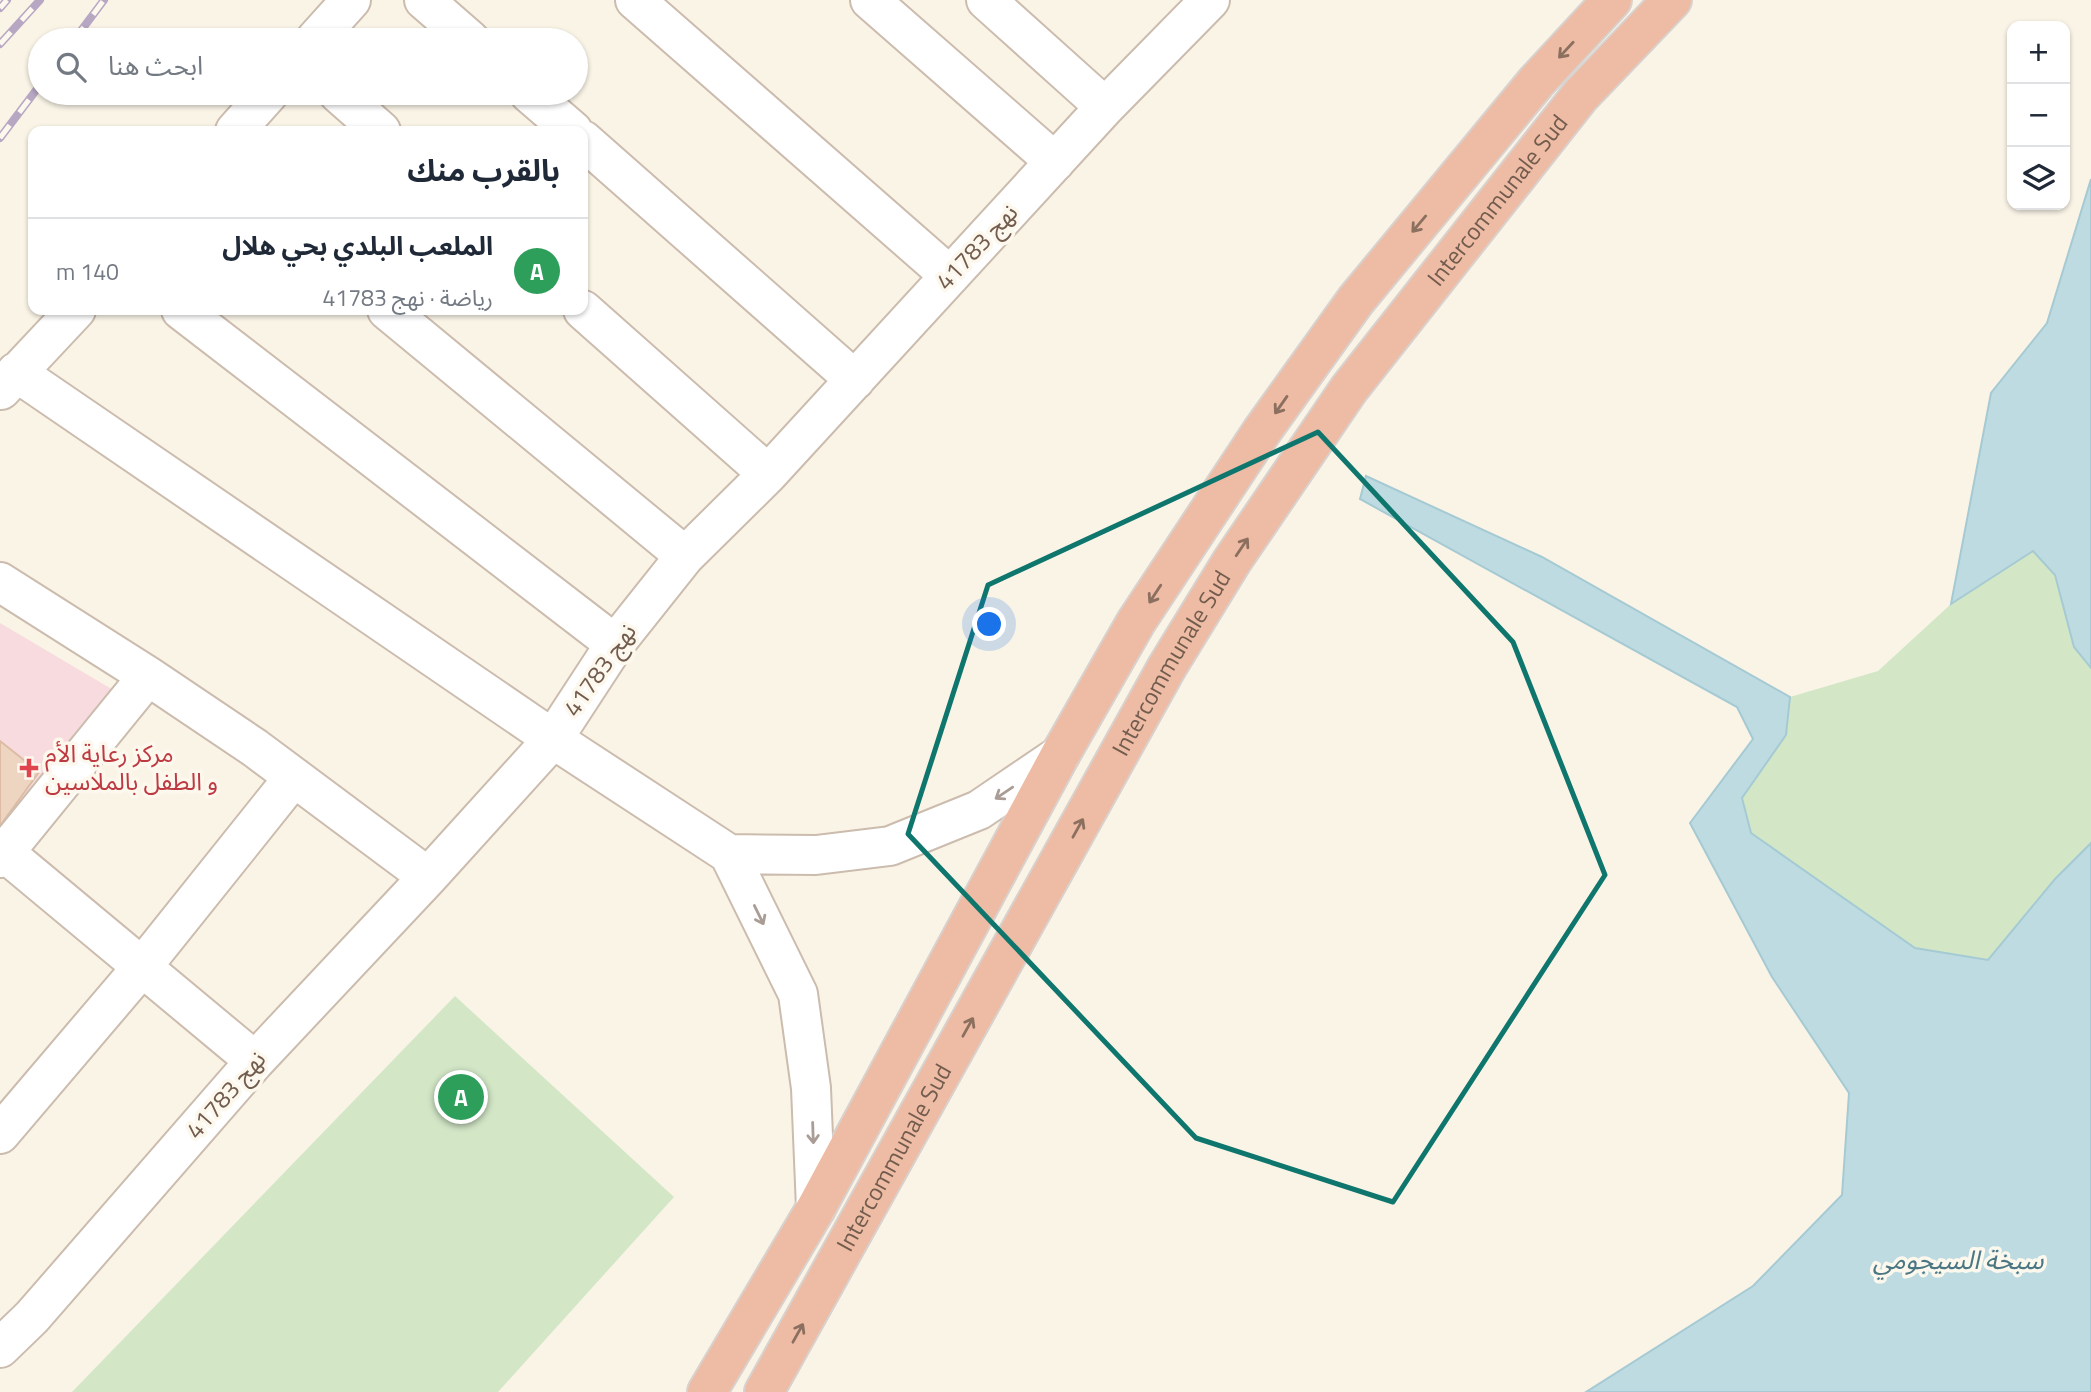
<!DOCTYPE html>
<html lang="ar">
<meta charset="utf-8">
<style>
:root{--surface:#fff;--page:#f2f2f3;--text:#1f2937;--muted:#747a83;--line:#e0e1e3;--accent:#d87a58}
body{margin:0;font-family:"Titillium Web","Noto Sans Arabic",sans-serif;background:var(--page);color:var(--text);direction:rtl}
.controls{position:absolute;right:21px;top:21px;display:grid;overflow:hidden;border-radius:14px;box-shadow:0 2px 5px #0004}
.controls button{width:63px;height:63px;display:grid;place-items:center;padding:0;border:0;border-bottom:2px solid var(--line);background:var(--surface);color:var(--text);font:35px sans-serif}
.you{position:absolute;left:990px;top:625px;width:24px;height:24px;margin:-18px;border:5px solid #fff;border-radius:50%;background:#1a73e8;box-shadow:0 0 0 10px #1a73e833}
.badge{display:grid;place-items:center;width:46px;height:46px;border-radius:50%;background:var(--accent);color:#fff;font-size:23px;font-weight:700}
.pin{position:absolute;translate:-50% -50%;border:4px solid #fff;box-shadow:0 2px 7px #0006}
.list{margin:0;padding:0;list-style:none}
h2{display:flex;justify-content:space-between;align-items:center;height:91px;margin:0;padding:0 28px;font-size:30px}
h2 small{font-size:23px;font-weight:400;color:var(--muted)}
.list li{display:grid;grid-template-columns:46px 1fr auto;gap:21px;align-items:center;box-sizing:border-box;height:98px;padding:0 28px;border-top:2px solid var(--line)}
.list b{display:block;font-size:26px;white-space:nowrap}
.list p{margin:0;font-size:23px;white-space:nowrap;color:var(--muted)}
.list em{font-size:23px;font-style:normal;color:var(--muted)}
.icon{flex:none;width:38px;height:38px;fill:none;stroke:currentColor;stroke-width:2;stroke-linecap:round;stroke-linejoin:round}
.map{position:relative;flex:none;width:2091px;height:1392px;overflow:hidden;direction:ltr}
.search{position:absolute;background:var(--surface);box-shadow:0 2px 5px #0004;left:28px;top:28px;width:560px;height:77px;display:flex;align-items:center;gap:18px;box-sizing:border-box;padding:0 24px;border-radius:38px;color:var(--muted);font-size:26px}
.panel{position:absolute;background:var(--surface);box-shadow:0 2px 5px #0004;left:28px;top:126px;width:560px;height:189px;border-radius:14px;direction:rtl}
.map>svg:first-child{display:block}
.medical{fill:#f7dbde}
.green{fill:#d3e7c7}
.water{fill:#bedbe2;stroke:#a5cad3;stroke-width:2}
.building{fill:#edd5c2;stroke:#debca4;stroke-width:2}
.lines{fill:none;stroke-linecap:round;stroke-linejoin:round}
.minor-casing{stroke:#cbbcae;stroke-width:42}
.highway-casing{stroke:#d8d1cd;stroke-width:42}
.minor{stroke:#fff;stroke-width:38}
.highway{stroke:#eebba4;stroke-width:38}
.rail-casing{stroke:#b7a7c3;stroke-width:8}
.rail{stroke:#fdf8ed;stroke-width:5;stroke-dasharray:16;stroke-linecap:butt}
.oneway{stroke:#8b6f5f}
.oneway2{stroke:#aa9d95}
.marked{fill:none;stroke:#0f766e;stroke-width:5;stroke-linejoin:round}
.health-dot{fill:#e0444e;stroke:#fdf8ed;stroke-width:2.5}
.labels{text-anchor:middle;stroke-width:7;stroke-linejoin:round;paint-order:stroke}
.street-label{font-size:24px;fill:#725c4e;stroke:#fdf8ed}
.health-label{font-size:24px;fill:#be3a42;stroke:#fdf8ed;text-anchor:start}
.water-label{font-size:26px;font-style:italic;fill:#4a7783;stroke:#fdf8ed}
</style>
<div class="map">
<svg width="2091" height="1392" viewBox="0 0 2091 1392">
<rect width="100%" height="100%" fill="#faf4e7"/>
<path class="medical" d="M 0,623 L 115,691 L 0,845 Z"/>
<path class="green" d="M 2033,551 L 2055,575 L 2074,647 L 2091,668 L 2091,843 L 2055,879 L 1988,961 L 1915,948 L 1751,833 L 1742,798 L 1786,735 L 1790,697 L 1878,671 L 1951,604 Z
M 455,996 L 674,1197 L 498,1392 L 72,1392 Z"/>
<path class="water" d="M 2091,179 L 2091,668 L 2074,647 L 2055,575 L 2033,551 L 1951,604 L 1991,393 L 2047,323 Z
M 1366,476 L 1542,557 L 1790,697 L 1786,735 L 1742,798 L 1751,833 L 1915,948 L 1988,960 L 2055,879 L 2091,843 L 2091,1392 L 1586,1392 L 1753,1286 L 1842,1195 L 1849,1093 L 1772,977 L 1690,823 L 1753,739 L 1737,707 L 1360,499 Z"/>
<path class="building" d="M 0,741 L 39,772 L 0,826 Z"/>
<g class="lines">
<g class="minor-casing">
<path id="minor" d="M 424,0 L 470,40
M 635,0 L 950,276
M 870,0 L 1055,162
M 986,0 L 1105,107
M 315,40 L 351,0
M 338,93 L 381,131
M 529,93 L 573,131
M 235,131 L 269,93
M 583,140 L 855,380
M 181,310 L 615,644
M 387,310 L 685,556
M 583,310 L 768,474
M 16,372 L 553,739 L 729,854 L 798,994 L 811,1088 L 816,1208
M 1,390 L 76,310
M 0,582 L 148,676 L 255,748 L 428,877
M 4,852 L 255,1061
M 729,854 L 816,855 L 890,846 L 979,810 L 1060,755
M 0,858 L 148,676
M 0,1134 L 142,967 L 294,777
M 0,1348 L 32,1317 L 255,1061 L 428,877 L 553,739 L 615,644 L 685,556 L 768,474 L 1105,107 L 1210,0"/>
</g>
<g class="highway-casing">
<g id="highway">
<path d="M 707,1392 L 816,1208 L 1060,755 L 1136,622 L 1262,431 L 1356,300 L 1537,81 L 1612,0"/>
<path id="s1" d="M 764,1392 L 1167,667 L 1232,561 L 1349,389 L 1580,96 L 1672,0"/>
</g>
</g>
<use href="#minor" class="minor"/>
<use href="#highway" class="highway"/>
<g class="rail-casing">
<path id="rail" d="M 0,8 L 7,0
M 74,40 L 104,0
M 0,44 L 40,0
M 0,138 L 40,85"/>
</g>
<use href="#rail" class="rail"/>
</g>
<defs><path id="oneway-shaft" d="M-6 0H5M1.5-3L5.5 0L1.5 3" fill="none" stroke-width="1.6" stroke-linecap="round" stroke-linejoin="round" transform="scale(1.75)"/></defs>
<g class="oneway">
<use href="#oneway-shaft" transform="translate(1566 50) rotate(133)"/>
<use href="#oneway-shaft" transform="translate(1419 224) rotate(130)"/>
<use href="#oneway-shaft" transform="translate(1281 405) rotate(125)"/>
<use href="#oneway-shaft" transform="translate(1242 547) rotate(-56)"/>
<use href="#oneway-shaft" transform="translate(1155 594) rotate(123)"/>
<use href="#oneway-shaft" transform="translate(1078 828) rotate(-61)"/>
<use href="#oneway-shaft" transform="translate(968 1027) rotate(-61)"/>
<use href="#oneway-shaft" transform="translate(798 1333) rotate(-61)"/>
</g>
<g class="oneway2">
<use href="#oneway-shaft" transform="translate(1004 793) rotate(146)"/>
<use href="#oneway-shaft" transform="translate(759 915) rotate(64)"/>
<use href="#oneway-shaft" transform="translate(813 1133) rotate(88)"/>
</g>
<path class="marked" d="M 1318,432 L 1513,642 L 1605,875 L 1393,1202 L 1196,1138 L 908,834 L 988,585 Z"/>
<path class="health-dot" d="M25.5 757.5h7v7h7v7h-7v7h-7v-7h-7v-7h7z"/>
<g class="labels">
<g class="street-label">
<text dy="8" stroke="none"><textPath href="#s1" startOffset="1402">Intercommunale Sud</textPath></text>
<text transform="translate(977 247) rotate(-47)" y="8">نهج 41783</text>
<text dy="8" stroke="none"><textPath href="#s1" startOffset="835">Intercommunale Sud</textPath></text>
<text transform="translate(600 670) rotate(-55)" y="8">نهج 41783</text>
<text transform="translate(226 1095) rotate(-49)" y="8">نهج 41783</text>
<text dy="8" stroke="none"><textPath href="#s1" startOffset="268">Intercommunale Sud</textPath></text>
</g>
<g class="health-label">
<text x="45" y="762">مركز رعاية الأم<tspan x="45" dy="28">و الطفل بالملاسين</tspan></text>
</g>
<g class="water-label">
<text x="1958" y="1269">سبخة السيجومي</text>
</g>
</g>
</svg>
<div class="controls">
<button>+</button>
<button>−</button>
<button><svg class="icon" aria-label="layers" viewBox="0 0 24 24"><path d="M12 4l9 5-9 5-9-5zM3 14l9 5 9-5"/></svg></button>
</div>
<div class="you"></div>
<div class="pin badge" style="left:461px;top:1097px;background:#2e9e5b">A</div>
<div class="search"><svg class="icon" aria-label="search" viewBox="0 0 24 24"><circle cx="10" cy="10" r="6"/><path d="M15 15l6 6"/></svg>ابحث هنا</div>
<section class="panel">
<h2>بالقرب منك<small></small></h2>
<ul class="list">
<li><span class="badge" style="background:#2e9e5b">A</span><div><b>الملعب البلدي بحي هلال</b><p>رياضة · نهج 41783</p></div><em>140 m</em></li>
</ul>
</section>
</div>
